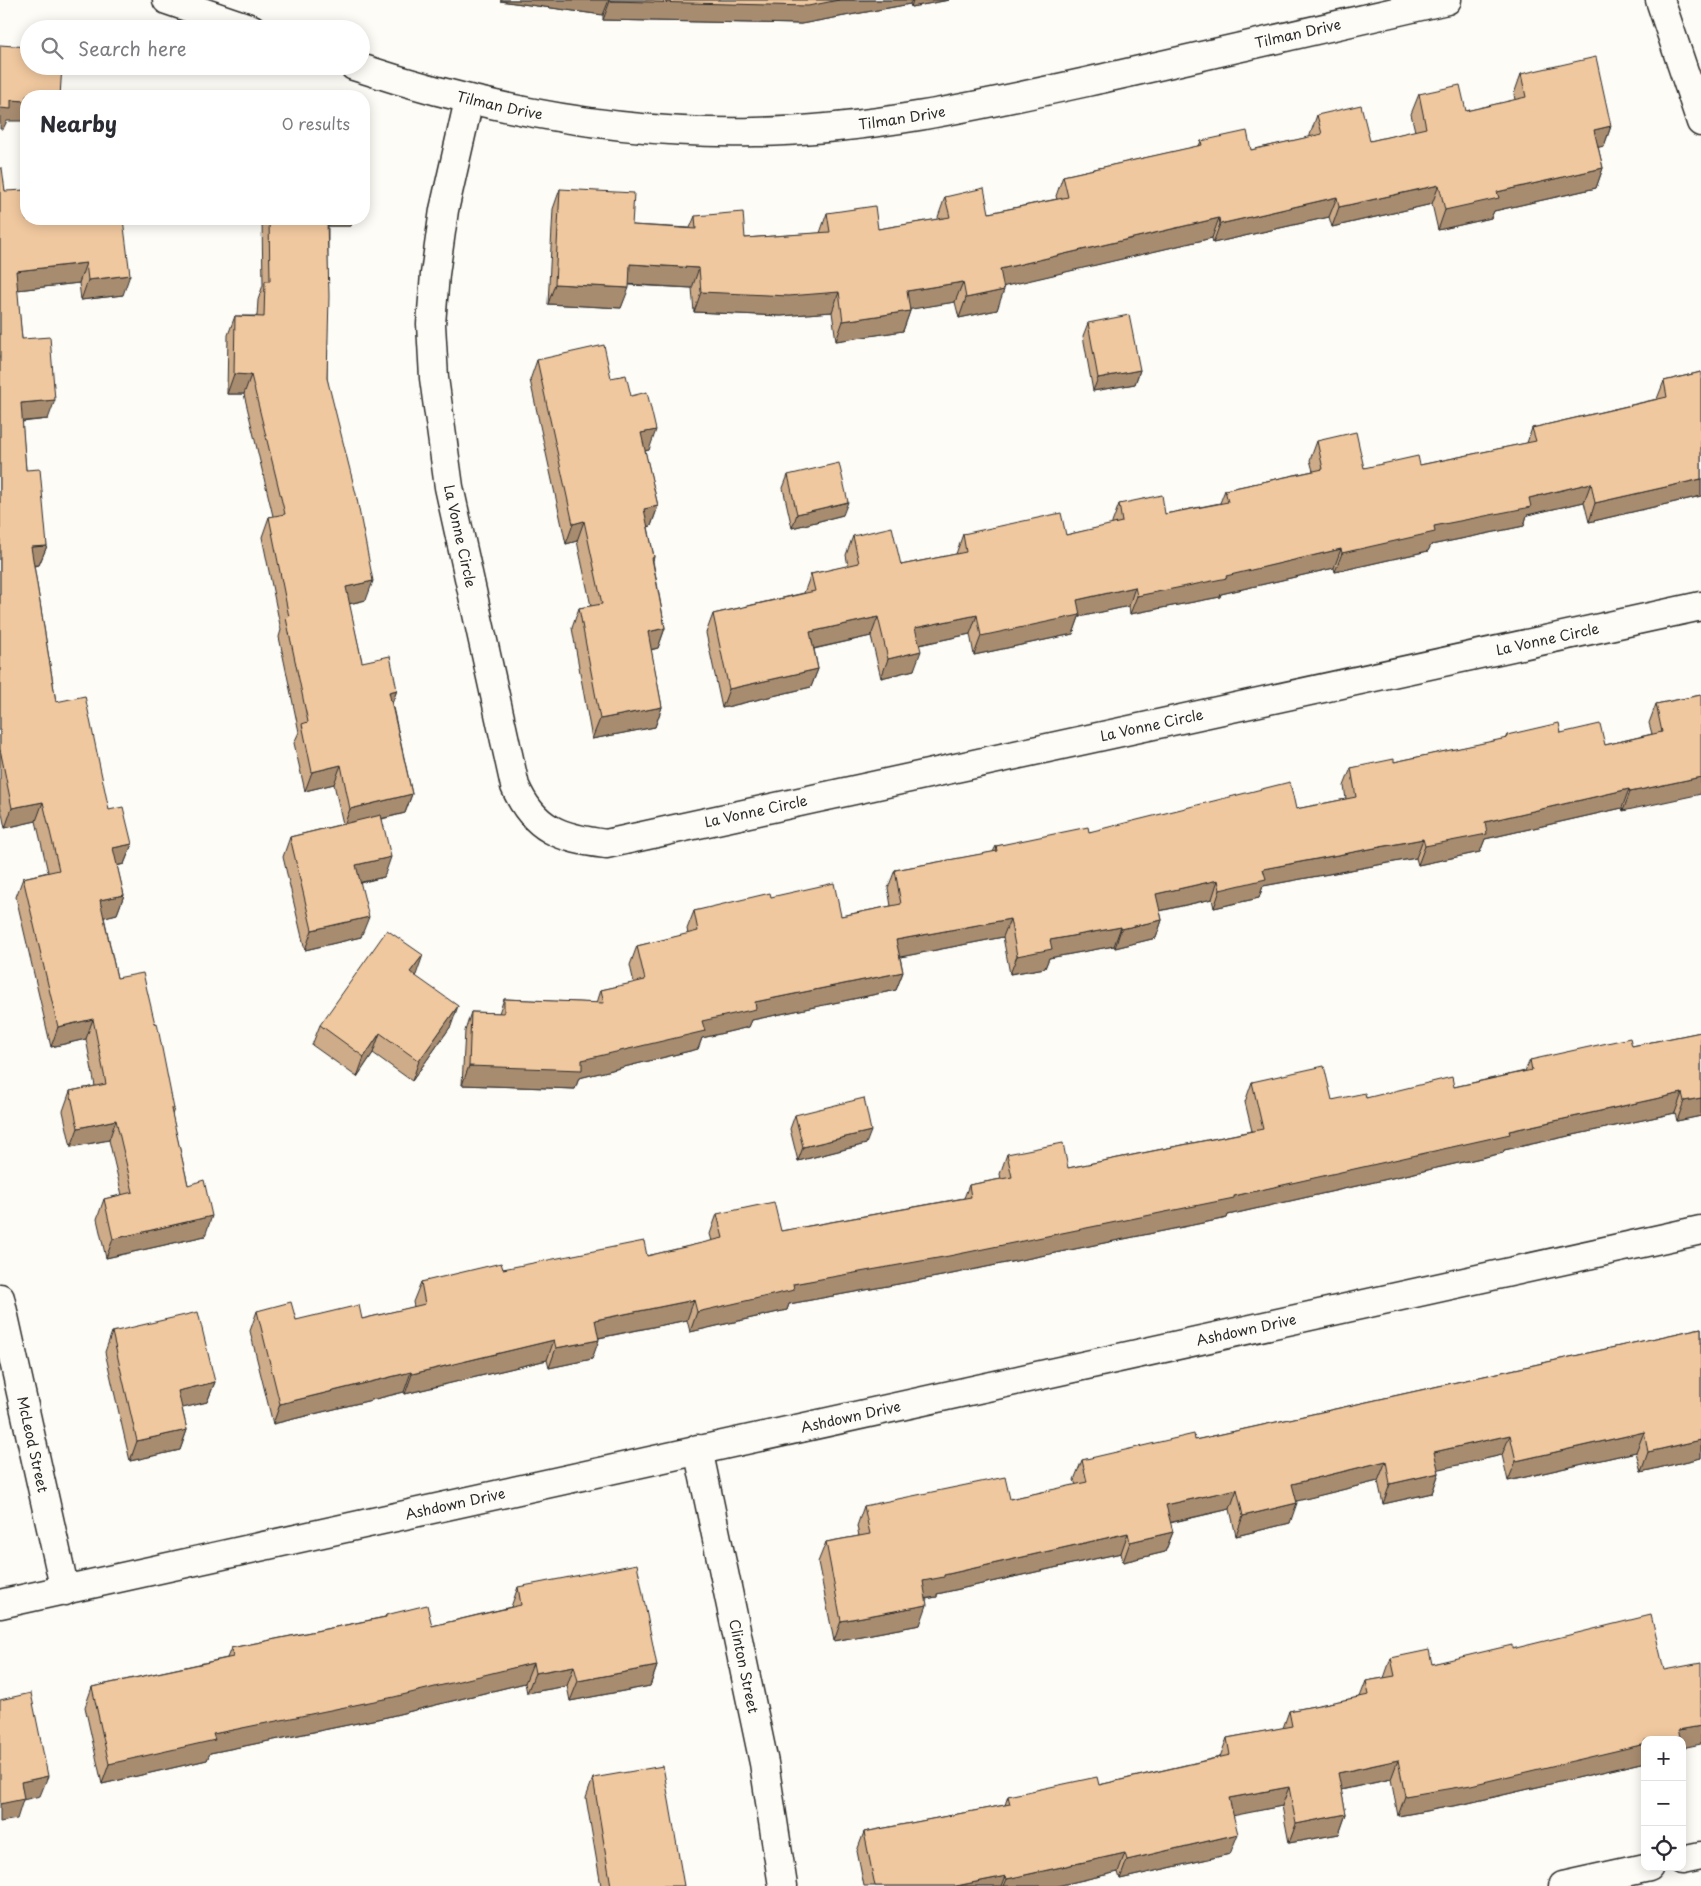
<!DOCTYPE html>
<meta charset="utf-8">
<style>
:root{--surface:#fff;--page:#f2f2f3;--text:#2b2b33;--muted:#7c7c81;--line:#e1e1e2}
body{margin:0;font-family:"Playpen Sans",sans-serif;background:var(--page);color:var(--text)}
.controls{position:absolute;right:15px;bottom:15px;display:grid;overflow:hidden;border-radius:10px;box-shadow:0 2px 12px #0003}
.controls button{width:45px;height:45px;display:grid;place-items:center;padding:0;border:0;border-bottom:1px solid var(--line);background:var(--surface);color:var(--text);font:25px sans-serif}
.list{margin:0;padding:0;list-style:none}
h2{display:flex;justify-content:space-between;align-items:center;height:65px;margin:0;padding:0 20px;font-size:21px}
h2 small{font-size:16px;font-weight:400;color:var(--muted)}
.icon{flex:none;width:28px;height:28px;fill:none;stroke:currentColor;stroke-width:2;stroke-linecap:round;stroke-linejoin:round}
.map{position:relative;flex:none;width:1701px;height:1886px;overflow:hidden}
.search{position:absolute;background:var(--surface);box-shadow:0 2px 12px #0003;left:20px;top:20px;width:350px;height:55px;display:flex;align-items:center;gap:12px;box-sizing:border-box;padding:0 18px;border-radius:28px;color:var(--muted);font-size:19px}
.panel{position:absolute;background:var(--surface);box-shadow:0 2px 12px #0003;left:20px;top:90px;width:350px;height:135px;border-radius:20px}
.map>svg:first-child{display:block}
.lines{fill:none;stroke-linecap:round;stroke-linejoin:round}
.minor-casing{stroke:#2b2b2b;stroke-width:31}
.minor{stroke:#fdfcf7;stroke-width:28}
.wall{fill:#ceac89;stroke:#2b2b2b}
.shaded-wall{fill:#a88c6f;stroke:#2b2b2b}
.building{fill:#f0c89f;stroke:#2b2b2b}
.labels{text-anchor:middle;stroke-width:4;stroke-linejoin:round;paint-order:stroke}
.street-label{font-size:14px;fill:#2b2b2b;stroke:#fdfcf7}
</style>
<div class="map">
<svg width="1701" height="1886" viewBox="0 0 1701 1886">
<rect width="100%" height="100%" fill="#fdfcf7"/>
<filter id="ink" filterUnits="userSpaceOnUse"><feTurbulence type="fractalNoise" baseFrequency=".02" numOctaves="2"/><feDisplacementMap in="SourceGraphic" scale="10" xChannelSelector="R" yChannelSelector="G"/><feConvolveMatrix kernelMatrix="1 2 1 2 8 2 1 2 1" color-interpolation-filters="sRGB"/></filter>
<g filter="url(#ink)">
<g class="lines">
<g class="minor-casing">
<g id="minor">
<path d="M 167,0 L 252,29"/>
<path d="M 1660,0 L 1701,122"/>
<path id="s1" d="M 354,66 C 484,109 617,135 755,132 C 877,130 995,102 1114,76 C 1225,50 1336,25 1447,0"/>
<path id="s2" d="M 469,100 L 444,210 L 435,274 L 431,324 L 434,378 L 449,487 L 515,786 C 534,830 561,838 606,844 L 1701,606"/>
<path id="s3" d="M 0,1298 L 65,1591"/>
<path id="s4" d="M 698,1449 L 764,1763 L 783,1886"/>
<path id="s5" d="M 0,1604 L 1701,1230"/>
<path d="M 1682,1860 L 1701,1856"/>
<path d="M 1563,1886 L 1649,1867"/>
</g>
</g>
<use href="#minor" class="minor"/>
</g>
<path class="wall" d="M 501,0 L 949,0 L 911,7 L 910,4 L 801,24 L 603,20 L 603,15 L 500,1 Z
M 1521,74 L 1611,126 L 1604,146 L 1598,147 L 1603,168 L 1596,188 L 1494,211 L 1491,218 L 1438,230 L 1432,204 L 1332,227 L 1329,217 L 1213,243 L 1212,238 L 1004,286 L 997,310 L 959,318 L 955,302 L 910,309 L 910,311 L 903,331 L 836,341 L 832,312 L 781,316 L 694,312 L 692,288 L 629,285 L 621,308 L 548,304 L 553,209 L 560,189 L 632,225 L 690,228 L 695,216 L 745,238 L 820,233 L 827,213 L 878,229 L 939,219 L 938,217 L 945,197 L 989,213 L 1057,199 L 1056,196 L 1063,176 L 1199,146 L 1201,141 L 1251,150 L 1310,137 L 1310,135 L 1317,115 L 1370,141 L 1415,131 L 1411,114 L 1419,94 L 1466,111 L 1515,100 L 1514,94 Z
M 0,168 L 5,191 L 81,223 L 123,295 L 81,300 L 79,283 L 17,290 L 22,339 L 48,419 L 22,422 L 26,470 L 47,546 L 39,565 L 34,566 L 56,702 L 109,810 L 132,844 L 124,864 L 117,866 L 124,895 L 117,914 L 104,917 L 117,978 L 174,1109 L 172,1115 L 188,1185 L 205,1236 L 106,1258 L 97,1219 L 104,1199 L 122,1195 L 109,1140 L 71,1147 L 63,1111 L 70,1091 L 95,1086 L 86,1039 L 51,1047 L 16,897 L 23,878 L 48,872 L 36,821 L 5,828 L 0,804 Z
M 262,219 L 353,219 L 351,226 L 328,226 L 327,378 L 366,600 L 349,604 L 362,662 L 397,690 L 392,703 L 412,794 L 405,813 L 382,819 L 384,877 L 360,883 L 361,937 L 305,950 L 283,857 L 290,837 L 343,824 L 334,784 L 305,791 L 294,743 L 299,732 L 279,637 L 281,630 L 262,537 L 269,517 L 273,516 L 244,394 L 227,394 L 228,335 L 235,316 L 257,316 L 258,300 L 263,285 Z
M 1088,323 L 1140,370 L 1135,384 L 1093,391 L 1083,336 Z
M 537,360 L 611,378 L 631,396 L 649,450 L 645,451 L 658,506 L 651,526 L 648,527 L 654,557 L 653,561 L 665,628 L 658,648 L 651,650 L 662,707 L 655,727 L 592,739 L 572,628 L 579,608 L 591,606 L 577,541 L 566,544 L 530,380 Z
M 1701,372 L 1701,496 L 1589,522 L 1584,502 L 1527,515 L 1524,526 L 1431,545 L 1428,551 L 1335,572 L 1334,568 L 1221,594 L 1220,597 L 1130,614 L 1129,606 L 1079,617 L 1073,634 L 974,655 L 970,634 L 919,645 L 914,670 L 881,678 L 871,636 L 814,649 L 818,669 L 811,687 L 722,708 L 706,633 L 713,614 L 804,593 L 811,574 L 848,566 L 846,555 L 853,536 L 901,565 L 956,554 L 963,534 L 1066,535 L 1112,525 L 1112,523 L 1119,504 L 1165,514 L 1220,503 L 1225,490 L 1313,471 L 1310,460 L 1317,441 L 1364,468 L 1420,465 L 1527,443 L 1532,428 L 1657,399 L 1664,381 Z
M 788,475 L 843,515 L 792,528 L 783,488 Z
M 1701,695 L 1623,811 L 1622,808 L 1485,839 L 1480,852 L 1418,865 L 1416,858 L 1263,886 L 1259,898 L 1214,908 L 1212,899 L 1160,911 L 1162,920 L 1156,938 L 1115,948 L 1114,946 L 1049,958 L 1045,968 L 1010,974 L 1003,937 L 900,957 L 903,972 L 896,990 L 752,1020 L 749,1027 L 702,1038 L 698,1049 L 579,1078 L 575,1089 L 462,1085 L 465,1031 L 471,1012 L 499,1013 L 504,999 L 597,1003 L 601,990 L 634,983 L 630,965 L 637,946 L 688,934 L 687,929 L 694,911 L 771,897 L 841,916 L 891,906 L 888,888 L 895,870 L 993,852 L 996,846 L 1089,832 L 1296,809 L 1346,799 L 1344,786 L 1351,768 L 1394,762 L 1505,739 L 1507,735 L 1561,733 L 1605,745 L 1652,734 L 1649,723 L 1656,704 Z
M 416,975 L 415,976 L 451,1026 L 412,1081 L 373,1053 L 357,1077 L 312,1045 L 320,1025 Z
M 1701,1032 L 1701,1116 L 1677,1121 L 1675,1113 L 1504,1150 L 1503,1153 L 1228,1215 L 1227,1218 L 942,1276 L 789,1304 L 787,1310 L 690,1332 L 687,1320 L 599,1338 L 592,1359 L 549,1368 L 547,1360 L 405,1394 L 404,1392 L 273,1424 L 250,1331 L 257,1311 L 296,1320 L 362,1319 L 414,1307 L 413,1302 L 421,1282 L 503,1269 L 647,1256 L 712,1241 L 710,1234 L 717,1214 L 781,1231 L 964,1198 L 969,1185 L 1001,1179 L 1000,1174 L 1007,1154 L 1068,1168 L 1252,1131 L 1245,1102 L 1252,1082 L 1332,1100 L 1366,1098 L 1454,1087 L 1525,1071 L 1530,1060 L 1632,1046 Z
M 795,1115 L 866,1144 L 798,1161 L 790,1129 Z
M 1701,1328 L 1701,1458 L 1641,1472 L 1636,1452 L 1508,1481 L 1502,1455 L 1438,1469 L 1439,1473 L 1432,1493 L 1383,1504 L 1378,1481 L 1296,1501 L 1290,1523 L 1236,1536 L 1230,1509 L 1170,1523 L 1173,1532 L 1165,1552 L 1123,1562 L 1121,1553 L 937,1594 L 937,1597 L 926,1599 L 920,1625 L 834,1641 L 818,1562 L 826,1542 L 859,1536 L 857,1526 L 864,1506 L 1010,1499 L 1076,1485 L 1074,1480 L 1082,1460 L 1195,1440 Z
M 112,1332 L 215,1382 L 207,1402 L 182,1408 L 187,1430 L 180,1450 L 130,1461 L 105,1352 Z
M 518,1587 L 657,1666 L 650,1686 L 570,1701 L 567,1686 L 527,1693 L 525,1683 L 387,1717 L 210,1753 L 207,1760 L 102,1784 L 85,1707 L 92,1687 L 227,1658 L 231,1648 L 385,1617 L 386,1615 L 432,1626 L 511,1607 Z
M 1512,1649 L 1645,1740 L 1645,1762 L 1464,1804 L 1398,1816 L 1391,1779 L 1341,1790 L 1346,1814 L 1339,1834 L 1289,1843 L 1282,1806 L 1233,1815 L 1230,1854 L 1120,1879 L 1118,1872 L 1057,1886 L 864,1886 L 857,1851 L 864,1832 L 1005,1805 L 1008,1796 L 1099,1785 L 1220,1757 L 1227,1738 L 1283,1728 L 1289,1711 L 1360,1697 L 1366,1681 L 1384,1678 L 1391,1658 L 1432,1664 Z
M 593,1778 L 684,1886 L 601,1886 L 586,1798 Z"/>
<path class="shaded-wall" d="M 501,0 L 609,0 L 603,15 L 500,1 Z
M 912,0 L 910,4 L 801,24 L 603,20 L 610,1 Z
M 913,0 L 949,0 L 911,7 Z
M 11,100 L 26,101 L 26,121 L 7,121 L 3,129 L 0,129 L 0,108 Z
M 1611,126 L 1604,146 L 1587,150 L 1594,130 Z
M 1603,168 L 1596,188 L 1494,211 L 1491,218 L 1438,230 L 1445,210 L 1497,192 Z
M 1439,185 L 1432,204 L 1332,227 L 1339,207 Z
M 1337,197 L 1329,217 L 1213,243 L 1220,224 Z
M 1219,218 L 1212,238 L 993,289 L 1000,269 Z
M 323,219 L 353,219 L 351,226 L 320,226 Z
M 86,263 L 79,283 L 8,291 L 16,271 Z
M 630,264 L 699,268 L 692,288 L 623,284 Z
M 130,275 L 123,295 L 81,300 L 88,280 Z
M 963,282 L 955,302 L 900,311 L 907,291 Z
M 555,284 L 629,288 L 621,308 L 548,304 Z
M 1004,290 L 997,310 L 959,318 L 966,298 Z
M 701,292 L 839,292 L 832,312 L 781,316 L 694,312 Z
M 910,311 L 903,331 L 836,341 L 843,321 Z
M 1140,370 L 1135,384 L 1093,391 L 1098,378 Z
M 234,374 L 251,375 L 244,394 L 227,394 Z
M 55,400 L 48,419 L 14,422 L 21,403 Z
M 656,430 L 649,450 L 634,453 L 641,433 Z
M 1701,479 L 1701,496 L 1589,522 L 1595,503 Z
M 1591,483 L 1584,502 L 1527,515 L 1524,526 L 1431,545 L 1428,551 L 1335,572 L 1342,553 L 1434,526 L 1529,498 Z
M 848,502 L 843,515 L 792,528 L 797,514 Z
M 658,506 L 651,526 L 636,529 L 644,509 Z
M 584,521 L 577,541 L 566,544 L 573,524 Z
M 47,546 L 39,565 L 24,566 L 31,547 Z
M 1341,549 L 1334,568 L 1221,594 L 1220,597 L 1130,614 L 1137,596 Z
M 373,581 L 366,600 L 339,606 L 346,587 Z
M 1135,587 L 1129,606 L 1079,617 L 1073,634 L 974,655 L 981,636 L 1077,600 Z
M 977,615 L 970,634 L 909,647 L 915,628 Z
M 878,617 L 871,636 L 803,651 L 810,632 Z
M 665,628 L 658,648 L 640,652 L 648,632 Z
M 921,651 L 914,670 L 881,678 L 888,659 Z
M 818,669 L 811,687 L 722,708 L 729,689 Z
M 397,690 L 390,709 L 389,692 Z
M 662,707 L 655,727 L 592,739 L 600,719 Z
M 341,765 L 334,784 L 305,791 L 312,772 Z
M 1701,777 L 1701,794 L 1623,811 L 1630,792 Z
M 1629,789 L 1622,808 L 1485,839 L 1480,852 L 1418,865 L 1425,846 L 1485,822 Z
M 412,794 L 405,813 L 343,828 L 350,809 Z
M 43,802 L 36,821 L 5,828 L 12,808 Z
M 1423,839 L 1416,858 L 1263,886 L 1259,898 L 1214,908 L 1220,890 L 1263,869 Z
M 132,844 L 124,864 L 106,868 L 113,848 Z
M 391,857 L 384,877 L 349,885 L 356,865 Z
M 1218,880 L 1212,899 L 1150,913 L 1156,894 Z
M 124,895 L 117,914 L 93,920 L 100,900 Z
M 369,917 L 361,937 L 305,950 L 312,930 Z
M 1010,919 L 1003,937 L 890,959 L 896,940 Z
M 1162,920 L 1156,938 L 1115,948 L 1121,929 Z
M 1121,927 L 1114,946 L 1049,958 L 1045,968 L 1010,974 L 1017,956 L 1050,940 Z
M 423,955 L 416,975 L 403,992 L 410,972 Z
M 903,972 L 896,990 L 752,1020 L 749,1027 L 702,1038 L 698,1049 L 579,1078 L 575,1089 L 462,1085 L 469,1066 L 582,1060 L 702,1021 L 755,1002 Z
M 458,1006 L 451,1026 L 412,1081 L 419,1061 Z
M 93,1019 L 86,1039 L 51,1047 L 58,1027 Z
M 380,1033 L 373,1053 L 357,1077 L 364,1057 Z
M 1682,1093 L 1675,1113 L 1504,1150 L 1503,1153 L 1228,1215 L 1227,1218 L 942,1276 L 789,1304 L 787,1310 L 690,1332 L 697,1312 L 793,1284 L 1234,1196 L 1509,1131 Z
M 1701,1098 L 1701,1116 L 1677,1121 L 1684,1101 Z
M 116,1120 L 109,1140 L 71,1147 L 78,1128 Z
M 871,1131 L 866,1144 L 798,1161 L 803,1147 Z
M 212,1216 L 205,1236 L 106,1258 L 113,1239 Z
M 694,1300 L 687,1320 L 588,1340 L 595,1320 Z
M 554,1340 L 547,1360 L 405,1394 L 412,1374 Z
M 599,1340 L 592,1359 L 549,1368 L 556,1348 Z
M 411,1372 L 404,1392 L 273,1424 L 280,1404 Z
M 215,1382 L 207,1402 L 171,1411 L 178,1391 Z
M 187,1430 L 180,1450 L 130,1461 L 137,1441 Z
M 1644,1432 L 1636,1452 L 1508,1481 L 1516,1461 Z
M 1510,1435 L 1502,1455 L 1427,1472 L 1434,1452 Z
M 1701,1440 L 1701,1458 L 1641,1472 L 1648,1452 Z
M 1386,1461 L 1378,1481 L 1285,1504 L 1292,1484 Z
M 1439,1473 L 1432,1493 L 1383,1504 L 1390,1484 Z
M 1237,1489 L 1230,1509 L 1159,1525 L 1166,1505 Z
M 1297,1503 L 1290,1523 L 1236,1536 L 1243,1516 Z
M 1173,1532 L 1165,1552 L 1123,1562 L 1130,1542 Z
M 1128,1533 L 1121,1553 L 937,1594 L 937,1597 L 915,1600 L 923,1581 L 944,1575 Z
M 927,1605 L 920,1625 L 834,1641 L 841,1621 Z
M 533,1663 L 525,1683 L 387,1717 L 210,1753 L 207,1760 L 102,1784 L 109,1764 L 213,1734 Z
M 574,1666 L 567,1686 L 527,1693 L 535,1673 Z
M 657,1666 L 650,1686 L 570,1701 L 578,1681 Z
M 1701,1726 L 1701,1744 L 1682,1748 L 1682,1740 L 1665,1740 L 1678,1730 Z
M 1645,1744 L 1645,1762 L 1464,1804 L 1398,1816 L 1405,1796 Z
M 1398,1760 L 1391,1779 L 1331,1792 L 1338,1773 Z
M 48,1776 L 40,1796 L 23,1800 L 17,1819 L 0,1822 L 0,1804 L 21,1782 Z
M 1289,1787 L 1282,1806 L 1222,1818 L 1229,1798 Z
M 1346,1814 L 1339,1834 L 1289,1843 L 1296,1824 Z
M 1238,1834 L 1230,1854 L 1120,1879 L 1127,1860 Z
M 1125,1853 L 1118,1872 L 1057,1886 L 1004,1886 L 1007,1879 Z
M 1006,1876 L 1002,1886 L 956,1886 Z"/>
<path class="building" d="M 610,0 L 839,0 L 808,6 L 610,1 Z
M 0,45 L 29,47 L 29,66 L 62,66 L 60,96 L 26,96 L 26,101 L 11,100 L 11,109 L 0,108 Z
M 1596,57 L 1611,126 L 1594,130 L 1603,168 L 1497,192 L 1499,198 L 1445,210 L 1439,185 L 1339,207 L 1337,197 L 1220,224 L 1219,218 L 1000,269 L 1004,290 L 966,298 L 963,282 L 907,291 L 910,311 L 843,321 L 839,292 L 789,296 L 701,292 L 699,268 L 630,264 L 629,288 L 555,284 L 560,189 L 634,193 L 632,225 L 696,229 L 695,216 L 743,212 L 745,238 L 830,232 L 827,213 L 875,206 L 878,229 L 950,217 L 945,197 L 984,188 L 989,213 L 1068,197 L 1063,176 L 1202,145 L 1201,141 L 1247,131 L 1251,150 L 1322,134 L 1317,115 L 1361,105 L 1370,141 L 1426,128 L 1419,94 L 1460,85 L 1466,111 L 1526,97 L 1521,74 Z
M 0,168 L 2,168 L 5,191 L 26,190 L 26,219 L 81,219 L 81,223 L 113,219 L 123,219 L 130,275 L 88,280 L 86,263 L 16,271 L 22,339 L 50,337 L 55,400 L 21,403 L 26,470 L 40,469 L 47,546 L 31,547 L 56,702 L 85,696 L 109,810 L 123,807 L 132,844 L 113,848 L 124,895 L 100,900 L 117,978 L 143,973 L 155,1024 L 157,1023 L 174,1109 L 171,1109 L 188,1185 L 204,1180 L 212,1216 L 113,1239 L 104,1199 L 133,1192 L 116,1120 L 78,1128 L 70,1091 L 106,1084 L 93,1019 L 58,1027 L 23,878 L 59,870 L 43,802 L 12,808 L 0,749 Z
M 269,219 L 327,219 L 329,296 L 327,378 L 356,494 L 373,581 L 346,587 L 362,662 L 390,656 L 397,690 L 389,692 L 412,794 L 350,809 L 341,765 L 312,772 L 302,724 L 308,722 L 286,618 L 289,617 L 269,517 L 285,514 L 251,375 L 234,374 L 235,316 L 264,317 L 265,281 L 270,281 Z
M 1129,315 L 1140,370 L 1098,378 L 1088,323 Z
M 604,345 L 611,378 L 626,375 L 631,396 L 647,392 L 656,430 L 641,433 L 658,506 L 644,509 L 654,557 L 652,558 L 665,628 L 648,632 L 662,707 L 600,719 L 579,608 L 602,604 L 584,521 L 573,524 L 537,360 Z
M 1701,372 L 1701,479 L 1595,503 L 1591,483 L 1529,498 L 1531,507 L 1434,526 L 1435,532 L 1342,553 L 1341,549 L 1226,576 L 1227,578 L 1137,596 L 1135,587 L 1077,600 L 1080,615 L 981,636 L 977,615 L 915,628 L 921,651 L 888,659 L 878,617 L 810,632 L 818,669 L 729,689 L 713,614 L 815,591 L 811,574 L 859,563 L 853,536 L 892,527 L 901,565 L 966,552 L 963,534 L 1061,513 L 1066,535 L 1122,522 L 1119,504 L 1162,495 L 1165,514 L 1228,502 L 1225,490 L 1323,469 L 1317,441 L 1356,432 L 1364,468 L 1418,456 L 1420,465 L 1536,441 L 1532,428 L 1667,397 L 1664,381 Z
M 839,463 L 848,502 L 797,514 L 788,475 Z
M 1701,695 L 1701,777 L 1630,792 L 1629,789 L 1485,822 L 1487,834 L 1425,846 L 1423,839 L 1263,869 L 1266,879 L 1220,890 L 1218,880 L 1156,894 L 1162,920 L 1121,929 L 1121,927 L 1050,940 L 1052,949 L 1017,956 L 1010,919 L 896,940 L 903,972 L 755,1002 L 756,1009 L 702,1021 L 705,1031 L 582,1060 L 582,1070 L 469,1066 L 471,1012 L 504,1013 L 504,999 L 604,1003 L 601,990 L 645,980 L 637,946 L 698,931 L 694,911 L 770,893 L 771,897 L 834,883 L 841,916 L 901,904 L 895,870 L 997,851 L 996,846 L 1088,827 L 1089,832 L 1290,782 L 1296,809 L 1356,797 L 1351,768 L 1394,759 L 1394,762 L 1507,738 L 1507,735 L 1559,723 L 1561,733 L 1600,724 L 1605,745 L 1662,732 L 1656,704 Z
M 381,815 L 391,857 L 356,865 L 369,917 L 312,930 L 290,837 Z
M 387,930 L 423,955 L 410,972 L 458,1006 L 419,1061 L 380,1033 L 364,1057 L 320,1025 Z
M 1701,1032 L 1701,1098 L 1684,1101 L 1682,1093 L 1509,1131 L 1510,1134 L 1234,1196 L 1234,1198 L 949,1256 L 793,1284 L 794,1290 L 697,1312 L 694,1300 L 595,1320 L 599,1340 L 556,1348 L 554,1340 L 412,1374 L 411,1372 L 280,1404 L 257,1311 L 291,1302 L 296,1320 L 359,1305 L 362,1319 L 425,1304 L 421,1282 L 501,1263 L 503,1269 L 644,1241 L 647,1256 L 723,1238 L 717,1214 L 774,1202 L 781,1231 L 971,1197 L 969,1185 L 1012,1177 L 1007,1154 L 1063,1143 L 1068,1168 L 1263,1129 L 1252,1082 L 1324,1066 L 1332,1100 L 1365,1093 L 1366,1098 L 1452,1077 L 1454,1087 L 1532,1070 L 1530,1060 L 1630,1038 L 1632,1046 Z
M 864,1098 L 871,1131 L 803,1147 L 795,1115 Z
M 198,1312 L 215,1382 L 178,1391 L 187,1430 L 137,1441 L 112,1332 Z
M 1701,1328 L 1701,1440 L 1648,1452 L 1644,1432 L 1516,1461 L 1510,1435 L 1434,1452 L 1439,1473 L 1390,1484 L 1386,1461 L 1292,1484 L 1297,1503 L 1243,1516 L 1237,1489 L 1166,1505 L 1173,1532 L 1130,1542 L 1128,1533 L 944,1575 L 944,1577 L 923,1581 L 927,1605 L 841,1621 L 826,1542 L 870,1534 L 864,1506 L 1005,1477 L 1010,1499 L 1087,1482 L 1082,1460 L 1194,1434 L 1195,1440 Z
M 637,1564 L 657,1666 L 578,1681 L 574,1666 L 535,1673 L 533,1663 L 394,1697 L 213,1734 L 215,1740 L 109,1764 L 92,1687 L 233,1657 L 231,1648 L 386,1617 L 386,1615 L 427,1605 L 432,1626 L 521,1605 L 518,1587 Z
M 1651,1615 L 1664,1670 L 1701,1663 L 1701,1726 L 1678,1730 L 1680,1736 L 1665,1740 L 1645,1740 L 1645,1744 L 1471,1785 L 1405,1796 L 1398,1760 L 1338,1773 L 1346,1814 L 1296,1824 L 1289,1787 L 1229,1798 L 1238,1834 L 1127,1860 L 1125,1853 L 1007,1879 L 1006,1876 L 956,1886 L 875,1886 L 864,1832 L 1010,1804 L 1008,1796 L 1097,1777 L 1099,1785 L 1230,1755 L 1227,1738 L 1292,1726 L 1289,1711 L 1369,1695 L 1366,1681 L 1395,1676 L 1391,1658 L 1429,1650 L 1432,1664 L 1512,1645 L 1512,1649 Z
M 31,1693 L 48,1776 L 21,1782 L 24,1799 L 0,1804 L 0,1700 Z
M 663,1766 L 684,1886 L 611,1886 L 593,1778 Z"/>
</g>
<g class="labels">
<g class="street-label">
<text dy="5" stroke="none"><textPath href="#s1" startOffset="961">Tilman Drive</textPath></text>
<text dy="5" stroke="none"><textPath href="#s1" startOffset="151">Tilman Drive</textPath></text>
<text dy="5" stroke="none"><textPath href="#s1" startOffset="556">Tilman Drive</textPath></text>
<text dy="5" stroke="none"><textPath href="#s2" startOffset="442">La Vonne Circle</textPath></text>
<text dy="5" stroke="none"><textPath href="#s2" startOffset="1776">La Vonne Circle</textPath></text>
<text dy="5" stroke="none"><textPath href="#s2" startOffset="1371">La Vonne Circle</textPath></text>
<text dy="5" stroke="none"><textPath href="#s2" startOffset="966">La Vonne Circle</textPath></text>
<text dy="5" stroke="none"><textPath href="#s5" startOffset="1276">Ashdown Drive</textPath></text>
<text dy="5" stroke="none"><textPath href="#s5" startOffset="871">Ashdown Drive</textPath></text>
<text dy="5" stroke="none"><textPath href="#s3" startOffset="150">McLeod Street</textPath></text>
<text dy="5" stroke="none"><textPath href="#s5" startOffset="466">Ashdown Drive</textPath></text>
<text dy="5" stroke="none"><textPath href="#s4" startOffset="222">Clinton Street</textPath></text>
</g>
</g>
</svg>
<div class="controls">
<button>+</button>
<button>−</button>
<button><svg class="icon" aria-label="locate" viewBox="0 0 24 24"><circle cx="12" cy="12" r="6"/><path d="M12 2v4M12 18v4M2 12h4M18 12h4"/></svg></button>
</div>
<div class="search"><svg class="icon" aria-label="search" viewBox="0 0 24 24"><circle cx="10" cy="10" r="6"/><path d="M15 15l6 6"/></svg>Search here</div>
<section class="panel">
<h2>Nearby<small>0 results</small></h2>
<ul class="list">
</ul>
</section>
</div>
